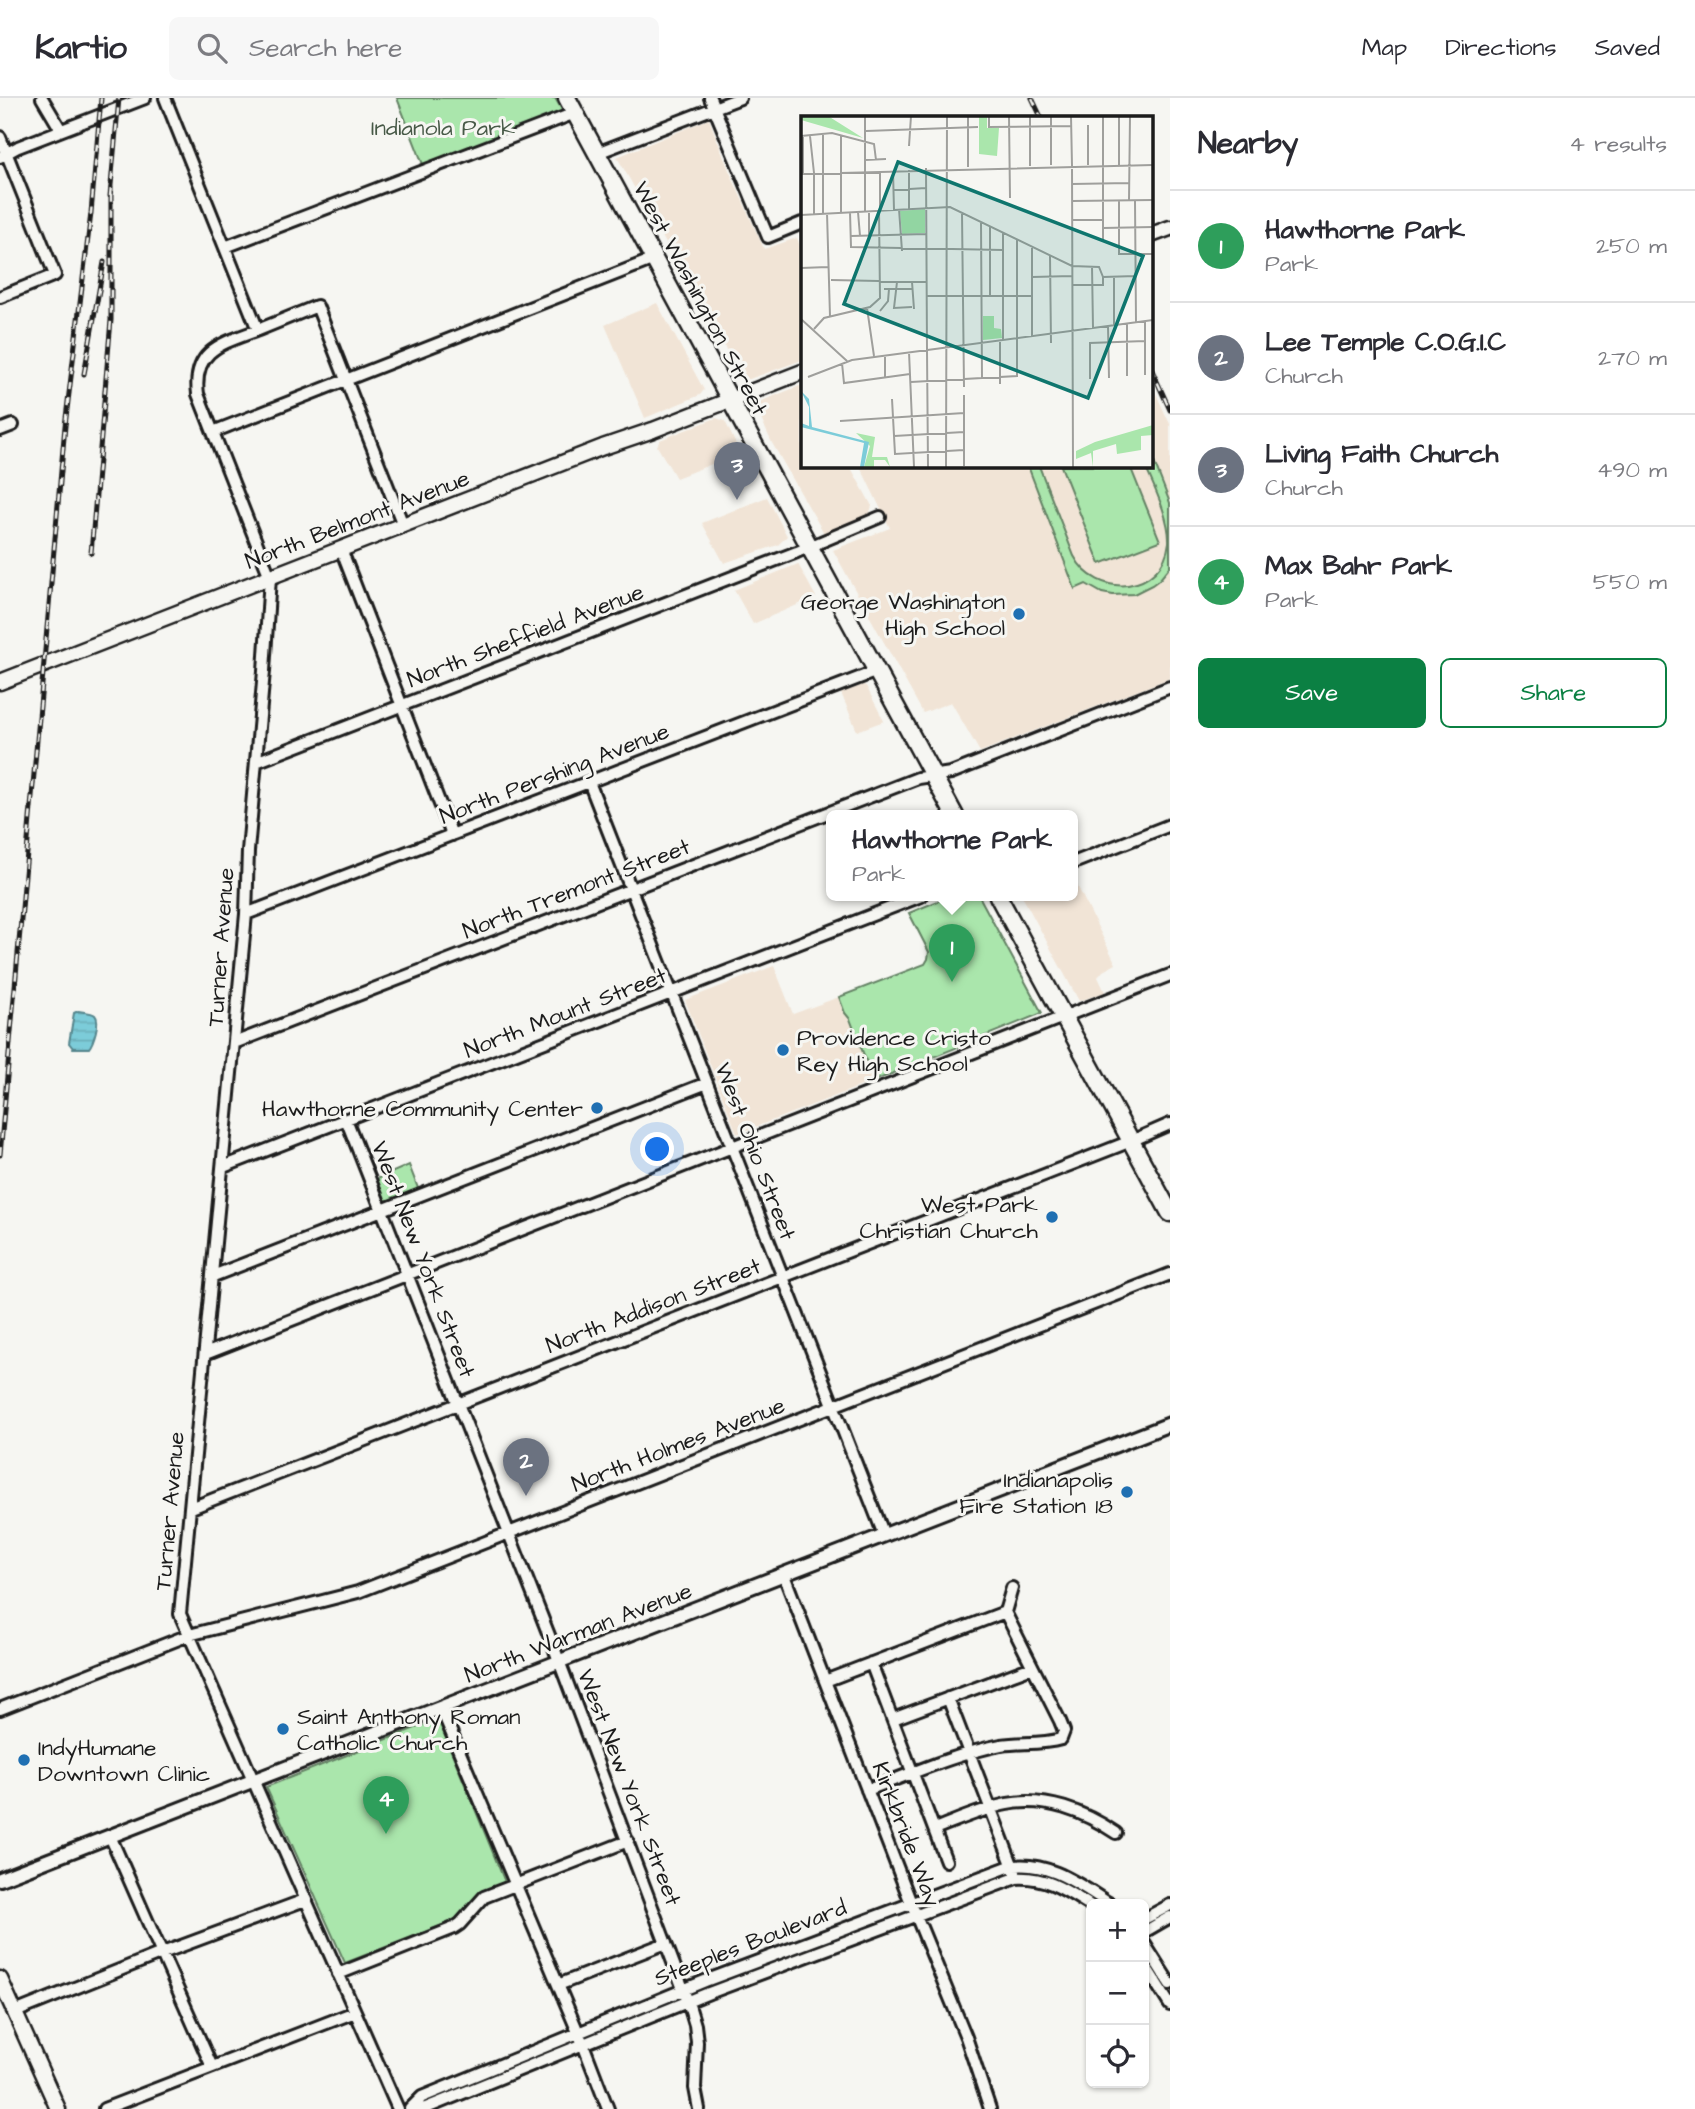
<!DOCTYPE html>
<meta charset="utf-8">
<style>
:root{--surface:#fff;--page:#f7f7f7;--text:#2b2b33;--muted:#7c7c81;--line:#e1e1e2;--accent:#0b8043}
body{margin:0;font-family:"Architects Daughter",sans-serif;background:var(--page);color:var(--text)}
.controls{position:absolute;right:21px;bottom:21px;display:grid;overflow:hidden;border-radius:10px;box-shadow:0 2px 5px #0004}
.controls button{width:63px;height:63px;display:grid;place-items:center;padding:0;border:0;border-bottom:2px solid var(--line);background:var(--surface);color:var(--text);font:35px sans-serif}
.you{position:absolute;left:658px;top:1052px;width:24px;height:24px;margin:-18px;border:5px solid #fff;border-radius:50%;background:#1a73e8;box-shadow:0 0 0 10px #1a73e833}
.badge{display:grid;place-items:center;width:46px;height:46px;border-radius:50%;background:var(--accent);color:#fff;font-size:23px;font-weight:700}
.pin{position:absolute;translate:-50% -58px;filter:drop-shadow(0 2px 4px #0008)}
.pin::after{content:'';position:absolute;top:37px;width:24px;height:21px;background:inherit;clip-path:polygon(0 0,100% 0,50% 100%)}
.popup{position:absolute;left:826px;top:712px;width:252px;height:91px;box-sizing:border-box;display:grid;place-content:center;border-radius:10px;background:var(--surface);filter:drop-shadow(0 2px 5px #0005);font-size:23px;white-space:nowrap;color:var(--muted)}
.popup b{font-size:26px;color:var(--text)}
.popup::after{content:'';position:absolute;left:50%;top:100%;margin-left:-14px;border:14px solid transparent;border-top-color:var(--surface)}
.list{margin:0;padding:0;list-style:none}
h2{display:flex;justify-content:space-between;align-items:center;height:91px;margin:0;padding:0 28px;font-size:30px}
h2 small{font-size:23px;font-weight:400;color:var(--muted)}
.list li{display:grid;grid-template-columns:46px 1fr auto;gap:21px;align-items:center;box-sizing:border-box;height:112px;padding:0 28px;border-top:2px solid var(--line)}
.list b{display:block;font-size:26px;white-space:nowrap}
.list p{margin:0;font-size:23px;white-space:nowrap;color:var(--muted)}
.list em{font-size:23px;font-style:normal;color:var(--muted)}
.actions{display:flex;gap:14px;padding:21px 28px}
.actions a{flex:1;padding:16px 0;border:2px solid var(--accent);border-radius:10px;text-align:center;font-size:24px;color:var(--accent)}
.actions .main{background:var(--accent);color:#fff}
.icon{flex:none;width:38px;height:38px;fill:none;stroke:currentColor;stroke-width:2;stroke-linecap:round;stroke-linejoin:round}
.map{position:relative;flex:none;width:1170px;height:2011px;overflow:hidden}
header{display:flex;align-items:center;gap:42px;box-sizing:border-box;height:98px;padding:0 35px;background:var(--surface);border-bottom:2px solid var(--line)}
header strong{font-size:33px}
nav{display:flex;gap:38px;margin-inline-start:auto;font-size:24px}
.search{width:490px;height:63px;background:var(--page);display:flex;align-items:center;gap:18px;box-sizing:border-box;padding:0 24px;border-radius:10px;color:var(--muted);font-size:26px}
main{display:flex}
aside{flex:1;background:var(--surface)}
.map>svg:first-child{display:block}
.built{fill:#f1e4d6}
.green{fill:#aae6ac;stroke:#638164;stroke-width:2}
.water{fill:url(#water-rules);stroke:#56868d;stroke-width:2}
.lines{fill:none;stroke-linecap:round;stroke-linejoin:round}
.minor-casing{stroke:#1c1c1c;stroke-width:16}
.tertiary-casing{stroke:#1c1c1c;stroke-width:18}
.secondary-casing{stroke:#1c1c1c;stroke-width:19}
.primary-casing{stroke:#1c1c1c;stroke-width:21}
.minor{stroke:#f6f6f2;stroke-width:10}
.tertiary{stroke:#f6f6f2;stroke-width:12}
.secondary{stroke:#f6f6f2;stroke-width:14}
.primary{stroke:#f6f6f2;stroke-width:16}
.rail-casing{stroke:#1c1c1c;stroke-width:5}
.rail{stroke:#f6f6f2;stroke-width:2.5;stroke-dasharray:8;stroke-linecap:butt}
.poi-dot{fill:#1f6fb2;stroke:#f6f6f2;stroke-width:2.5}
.labels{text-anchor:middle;stroke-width:6;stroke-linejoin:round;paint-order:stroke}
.park-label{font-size:23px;fill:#475947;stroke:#f6f6f2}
.street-label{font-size:23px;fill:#1c1c1c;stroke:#f6f6f2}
.poi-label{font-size:23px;fill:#1c1c1c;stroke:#f6f6f2;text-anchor:end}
.inset-road{fill:none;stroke:#9f9f9c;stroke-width:2}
.view{fill:#0f766e;fill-opacity:0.15;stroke:#0f766e;stroke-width:3.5}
.inset-edge{fill:none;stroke:#1c1c1c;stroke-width:3.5}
</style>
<header>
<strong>Kartio</strong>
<div class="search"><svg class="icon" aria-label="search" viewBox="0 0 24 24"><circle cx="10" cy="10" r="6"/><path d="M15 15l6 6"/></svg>Search here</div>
<nav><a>Map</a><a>Directions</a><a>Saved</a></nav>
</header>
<main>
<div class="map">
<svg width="1170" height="2011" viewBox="0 0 1170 2011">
<defs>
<pattern id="water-rules" width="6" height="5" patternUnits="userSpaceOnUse" patternTransform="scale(1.75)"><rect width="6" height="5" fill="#7cccd9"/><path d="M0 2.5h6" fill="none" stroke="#6bafba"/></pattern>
</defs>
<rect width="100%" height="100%" fill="#f6f6f2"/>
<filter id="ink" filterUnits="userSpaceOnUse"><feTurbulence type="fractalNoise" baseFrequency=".0143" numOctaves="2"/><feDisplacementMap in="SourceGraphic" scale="14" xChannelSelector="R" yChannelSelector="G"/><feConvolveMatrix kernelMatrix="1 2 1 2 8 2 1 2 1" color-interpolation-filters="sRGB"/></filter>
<g filter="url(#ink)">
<path class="built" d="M 709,21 L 729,72 L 764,151 L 797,140 L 802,152 L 802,262 L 744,283 L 617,59 Z
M 657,205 L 704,292 L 700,297 L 645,320 L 605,227 Z
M 1151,285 L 1170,326 L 1170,580 L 980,654 L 951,604 L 923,615 L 833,452 L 890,430 L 860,368 L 1151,368 Z
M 802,287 L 802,368 L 850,368 L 872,408 L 869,417 L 825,437 L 772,345 L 755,308 L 759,304 Z
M 716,320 L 725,323 L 740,355 L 676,380 L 657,348 L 660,342 Z
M 767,399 L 787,438 L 778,447 L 724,465 L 702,425 Z
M 798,466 L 816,499 L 753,526 L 734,492 Z
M 863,587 L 866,588 L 884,623 L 857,633 L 841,595 Z
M 1073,779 L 1116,866 L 1103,873 L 1098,879 L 1105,894 L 1079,903 L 1022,798 L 1073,798 Z
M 774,868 L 793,916 L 839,899 L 845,915 L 850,920 L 874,983 L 737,1036 L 685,902 Z"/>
<path class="green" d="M 397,0 L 555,0 L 562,12 L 560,16 L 424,69 Z
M 1151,356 L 1170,405 L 1170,469 L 1160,481 L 1152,487 L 1134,496 L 1113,497 L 1102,495 L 1086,486 L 1075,491 L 1028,368 L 1039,368 L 1074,458 C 1097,502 1163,496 1169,444 C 1170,421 1154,389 1145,368 L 1151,368 Z
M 1061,368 L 1130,368 L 1160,443 L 1100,466 Z
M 950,798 L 979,798 L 1042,915 L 874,983 L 850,921 L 845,915 L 839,899 L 925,866 L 928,861 L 929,854 L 909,815 Z
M 409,1067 L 419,1093 L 386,1104 L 377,1081 Z
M 438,1621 L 505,1784 L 483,1793 L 455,1822 L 345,1865 L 266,1689 Z"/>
<path class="water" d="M 78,913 C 83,914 92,914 95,917 C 101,923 93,945 89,950 L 73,950 L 69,945 L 74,915 Z"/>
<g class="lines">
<g class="minor-casing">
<path id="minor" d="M 42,0 L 61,32
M 165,0 L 258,232 L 317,208 L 403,427
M 710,0 L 768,139 L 802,125
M 0,39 L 55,177 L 0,199
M 597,55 L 740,0
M 0,59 L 18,49 L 145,0
M 225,149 L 575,15
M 258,232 C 224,245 192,251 198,296 L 270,479 L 264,573 L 248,753 L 246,816 L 180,1516 L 398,2011
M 0,332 L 13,327
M 213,334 L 654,161
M 341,451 L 452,737
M 256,664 L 797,454 L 880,419
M 589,684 L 884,1437
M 1073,765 L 1170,727
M 246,816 L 877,573
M 234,945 L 918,680 L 951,675 L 1170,589
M 346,1021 L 556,1555 L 688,1904 L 695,1927 L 697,1944 L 695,1990 L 699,2011
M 223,1069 L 921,798
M 213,1178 L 707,985
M 205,1256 L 1170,877
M 191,1410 L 1131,1043 L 1170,1026
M 784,1477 L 911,1805 L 966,1939 L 990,2011
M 871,1565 L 946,1763
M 825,1583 L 1005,1514 L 1012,1490
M 948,1600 L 1015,1774
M 441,1610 L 583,1946 L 608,2011
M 0,1611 L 189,1537 L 358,1494 L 1170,1176
M 893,1621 L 1032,1569
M 867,1692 C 911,1676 955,1656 1001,1647 C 1021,1644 1041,1647 1061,1641 L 1064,1633 L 1060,1623 L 1005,1514
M 934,1731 C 958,1722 982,1711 1007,1706 C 1045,1698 1085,1714 1116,1735
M 110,1738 L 212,1969
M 1144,1821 L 1170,1807
M 1144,1834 L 1170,1819
M 1144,1845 L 1170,1886
M 1144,1866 L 1170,1907
M 338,1876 L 454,1830 L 460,1826 L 484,1799 L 628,1743
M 558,1887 L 666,1845
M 15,1914 L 157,1857 L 305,1802
M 104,2011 L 355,1914
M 410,2011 L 422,1999 L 705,1883 L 1008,1769 C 1046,1761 1080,1787 1110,1806
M 410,2011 L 426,2010 L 709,1895 L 1016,1780 C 1046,1778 1067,1793 1091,1808"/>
</g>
<g class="tertiary-casing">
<path id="tertiary" d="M 0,1781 L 1170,1326"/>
</g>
<g class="secondary-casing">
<path id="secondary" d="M 1151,137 L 1170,130
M 0,584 L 603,349 L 653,332 L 802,274
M 0,1881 L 58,2011"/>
</g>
<g class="primary-casing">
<path id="primary" d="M 567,0 L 955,718
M 998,798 L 1170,1115"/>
</g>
<use href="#minor" class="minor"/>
<use href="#tertiary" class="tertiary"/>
<use href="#secondary" class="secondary"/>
<use href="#primary" class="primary"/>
<g class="rail-casing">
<path id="rail" d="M 1032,0 L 1041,19
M 110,98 L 119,0
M 1151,270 L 1170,312
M 84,276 L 104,164
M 91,455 L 111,222 L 111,89
M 0,1057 L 65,328 L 91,115 L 101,0"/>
</g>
<use href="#rail" class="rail"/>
</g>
</g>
<g class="poi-dot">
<circle cx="1019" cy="516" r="7"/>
<circle cx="783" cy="952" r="7"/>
<circle cx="597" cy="1010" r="7"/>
<circle cx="1052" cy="1119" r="7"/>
<circle cx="1127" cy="1394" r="7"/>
<circle cx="283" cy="1631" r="7"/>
<circle cx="24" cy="1662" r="7"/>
</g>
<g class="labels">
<g class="park-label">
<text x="443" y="37">Indianola Park</text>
</g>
<g class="street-label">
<text transform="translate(701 200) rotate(62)" y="8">West Washington Street</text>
<text transform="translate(357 421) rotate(-21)" y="8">North Belmont Avenue</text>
<text transform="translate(525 537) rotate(-21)" y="8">North Sheffield Avenue</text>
<text transform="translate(554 675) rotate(-21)" y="8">North Pershing Avenue</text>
<text transform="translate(576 790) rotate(-21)" y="8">North Tremont Street</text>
<text transform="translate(220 849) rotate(-86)" y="8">Turner Avenue</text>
<text transform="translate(565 914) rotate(-21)" y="8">North Mount Street</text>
<text transform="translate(756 1053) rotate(69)" y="8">West Ohio Street</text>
<text transform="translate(424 1161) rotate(69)" y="8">West New York Street</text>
<text transform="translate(653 1207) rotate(-21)" y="8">North Addison Street</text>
<text transform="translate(678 1346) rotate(-21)" y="8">North Holmes Avenue</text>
<text transform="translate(169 1413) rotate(-85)" y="8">Turner Avenue</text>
<text transform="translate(578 1534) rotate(-21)" y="8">North Warman Avenue</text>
<text transform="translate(630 1689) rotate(69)" y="8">West New York Street</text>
<text transform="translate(907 1736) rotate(69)" y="8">Kirkbride Way</text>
<text transform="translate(750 1844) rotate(-21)" y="8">Steeples Boulevard</text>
</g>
<g class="poi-label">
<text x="1005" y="511">George Washington<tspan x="1005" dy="26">High School</tspan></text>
<text x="797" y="947" text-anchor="start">Providence Cristo<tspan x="797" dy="26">Rey High School</tspan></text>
<text x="583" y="1018">Hawthorne Community Center</text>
<text x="1038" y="1114">West Park<tspan x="1038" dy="26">Christian Church</tspan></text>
<text x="1113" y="1389">Indianapolis<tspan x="1113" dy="26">Fire Station 18</tspan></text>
<text x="297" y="1626" text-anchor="start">Saint Anthony Roman<tspan x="297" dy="26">Catholic Church</tspan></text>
<text x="38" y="1657" text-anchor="start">IndyHumane<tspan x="38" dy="26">Downtown Clinic</tspan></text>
</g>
</g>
<g transform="translate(801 18)">
<rect width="352" height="352" fill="#f6f6f2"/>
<path d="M 178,0 L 186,0 L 186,12 L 198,12 L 196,40 L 178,38 ZM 124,93 L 124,117 L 101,118 L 99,95 ZM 182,200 L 193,200 L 193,212 L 200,213 L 201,222 L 182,224 Z" fill="#aae6ac"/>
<path d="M 0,0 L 27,0 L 62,22 L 0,4 ZM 352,309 L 352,319 L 340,320 L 340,334 L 316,338 L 315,328 L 292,335 L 292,351 L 290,337 L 275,343 L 275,335 L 294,326 ZM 55,317 L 74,321 L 71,341 L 86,341 L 89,351 L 84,344 L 73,344 L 73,351 L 63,351 L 69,330 Z" fill="#aae6ac"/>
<path d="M 0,275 L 8,283 L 11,311 L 68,326 L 63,351 L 59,351 L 63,327 L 0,311 L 0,307 L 8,310 L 8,291 Z" fill="#7cccd9"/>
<path class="inset-road" d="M 167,0 L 167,51M 188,0 L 188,11 L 270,10M 208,0 L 209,82M 229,0 L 229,50M 250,0 L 250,49M 270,0 L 271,50M 318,0 L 318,49M 287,9 L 287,49M 65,15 L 177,11M 22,17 L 22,97M 40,19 L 40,97M 0,20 L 31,17 L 73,28 L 75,44M 2,20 L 2,58M 9,20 L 13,57M 108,30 L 110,0M 64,44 L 85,43M 271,50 L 272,351M 125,52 L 126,234M 108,54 L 108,93M 92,55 L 93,94M 79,56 L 79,94M 13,57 L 13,98M 0,58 L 352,49M 271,68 L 328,67M 92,74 L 125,72M 271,85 L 352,84M 318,85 L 318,138 L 352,138M 328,85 L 329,0M 334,85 L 335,206M 98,93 L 101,135M 64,95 L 64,0M 68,95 L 68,120M 49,96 L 50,131 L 202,134M 57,96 L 59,120M 26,97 L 29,200M 161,97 L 163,271M 0,99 L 149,91 L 271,150 L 298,151 L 302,161M 271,104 L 302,104M 180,106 L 181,262M 189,111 L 189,180M 302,112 L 352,111M 202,117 L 202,224M 50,120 L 125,118M 302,126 L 302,0M 231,132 L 231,220M 249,140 L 250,227M 291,150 L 292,212M 0,152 L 27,151M 313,160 L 313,209M 231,161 L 271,160M 30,164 L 126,166M 96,166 L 93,192 L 111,191M 111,166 L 113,193M 271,169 L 302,169 L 302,161 L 335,160M 83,173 L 111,173M 126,180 L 231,180M 66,192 L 73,240M 79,195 L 87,185 L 88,173M 0,203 L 46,245M 344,205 L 344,259M 326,208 L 326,260M 307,210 L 308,262M 13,213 L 23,202 L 69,191 L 79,182 L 78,94M 199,224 L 199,268M 126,234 L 127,351M 108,236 L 113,351M 84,240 L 84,262M 41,247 L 43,267 L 109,258M 7,261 L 51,244 L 352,204M 289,263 L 289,227 L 344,225M 110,266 L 216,260 L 216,124M 163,279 L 163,350M 91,283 L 94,338 L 163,334M 39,305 L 163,297M 93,320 L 163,316M 145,351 L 146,0"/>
<path class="view" d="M 97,46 L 342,140 L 287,282 L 43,188 Z"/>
<rect width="352" height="352" class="inset-edge"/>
</g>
</svg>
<div class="controls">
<button>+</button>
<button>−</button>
<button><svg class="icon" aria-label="locate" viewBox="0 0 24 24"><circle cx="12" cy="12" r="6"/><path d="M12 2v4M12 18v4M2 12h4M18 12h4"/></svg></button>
</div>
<div class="you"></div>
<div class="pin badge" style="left:952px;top:884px;background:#2e9e5b">1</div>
<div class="popup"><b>Hawthorne Park</b>Park</div>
<div class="pin badge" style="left:526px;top:1398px;background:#6b7280">2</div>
<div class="pin badge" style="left:737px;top:402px;background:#6b7280">3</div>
<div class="pin badge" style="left:386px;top:1736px;background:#2e9e5b">4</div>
</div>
<aside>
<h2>Nearby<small>4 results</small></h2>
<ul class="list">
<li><span class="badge" style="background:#2e9e5b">1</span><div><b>Hawthorne Park</b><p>Park</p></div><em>250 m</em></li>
<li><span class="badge" style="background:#6b7280">2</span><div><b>Lee Temple C.O.G.I.C</b><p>Church</p></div><em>270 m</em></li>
<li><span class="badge" style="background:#6b7280">3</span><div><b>Living Faith Church</b><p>Church</p></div><em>490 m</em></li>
<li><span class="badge" style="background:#2e9e5b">4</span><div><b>Max Bahr Park</b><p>Park</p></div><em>550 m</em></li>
</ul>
<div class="actions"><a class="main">Save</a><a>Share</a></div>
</aside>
</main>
